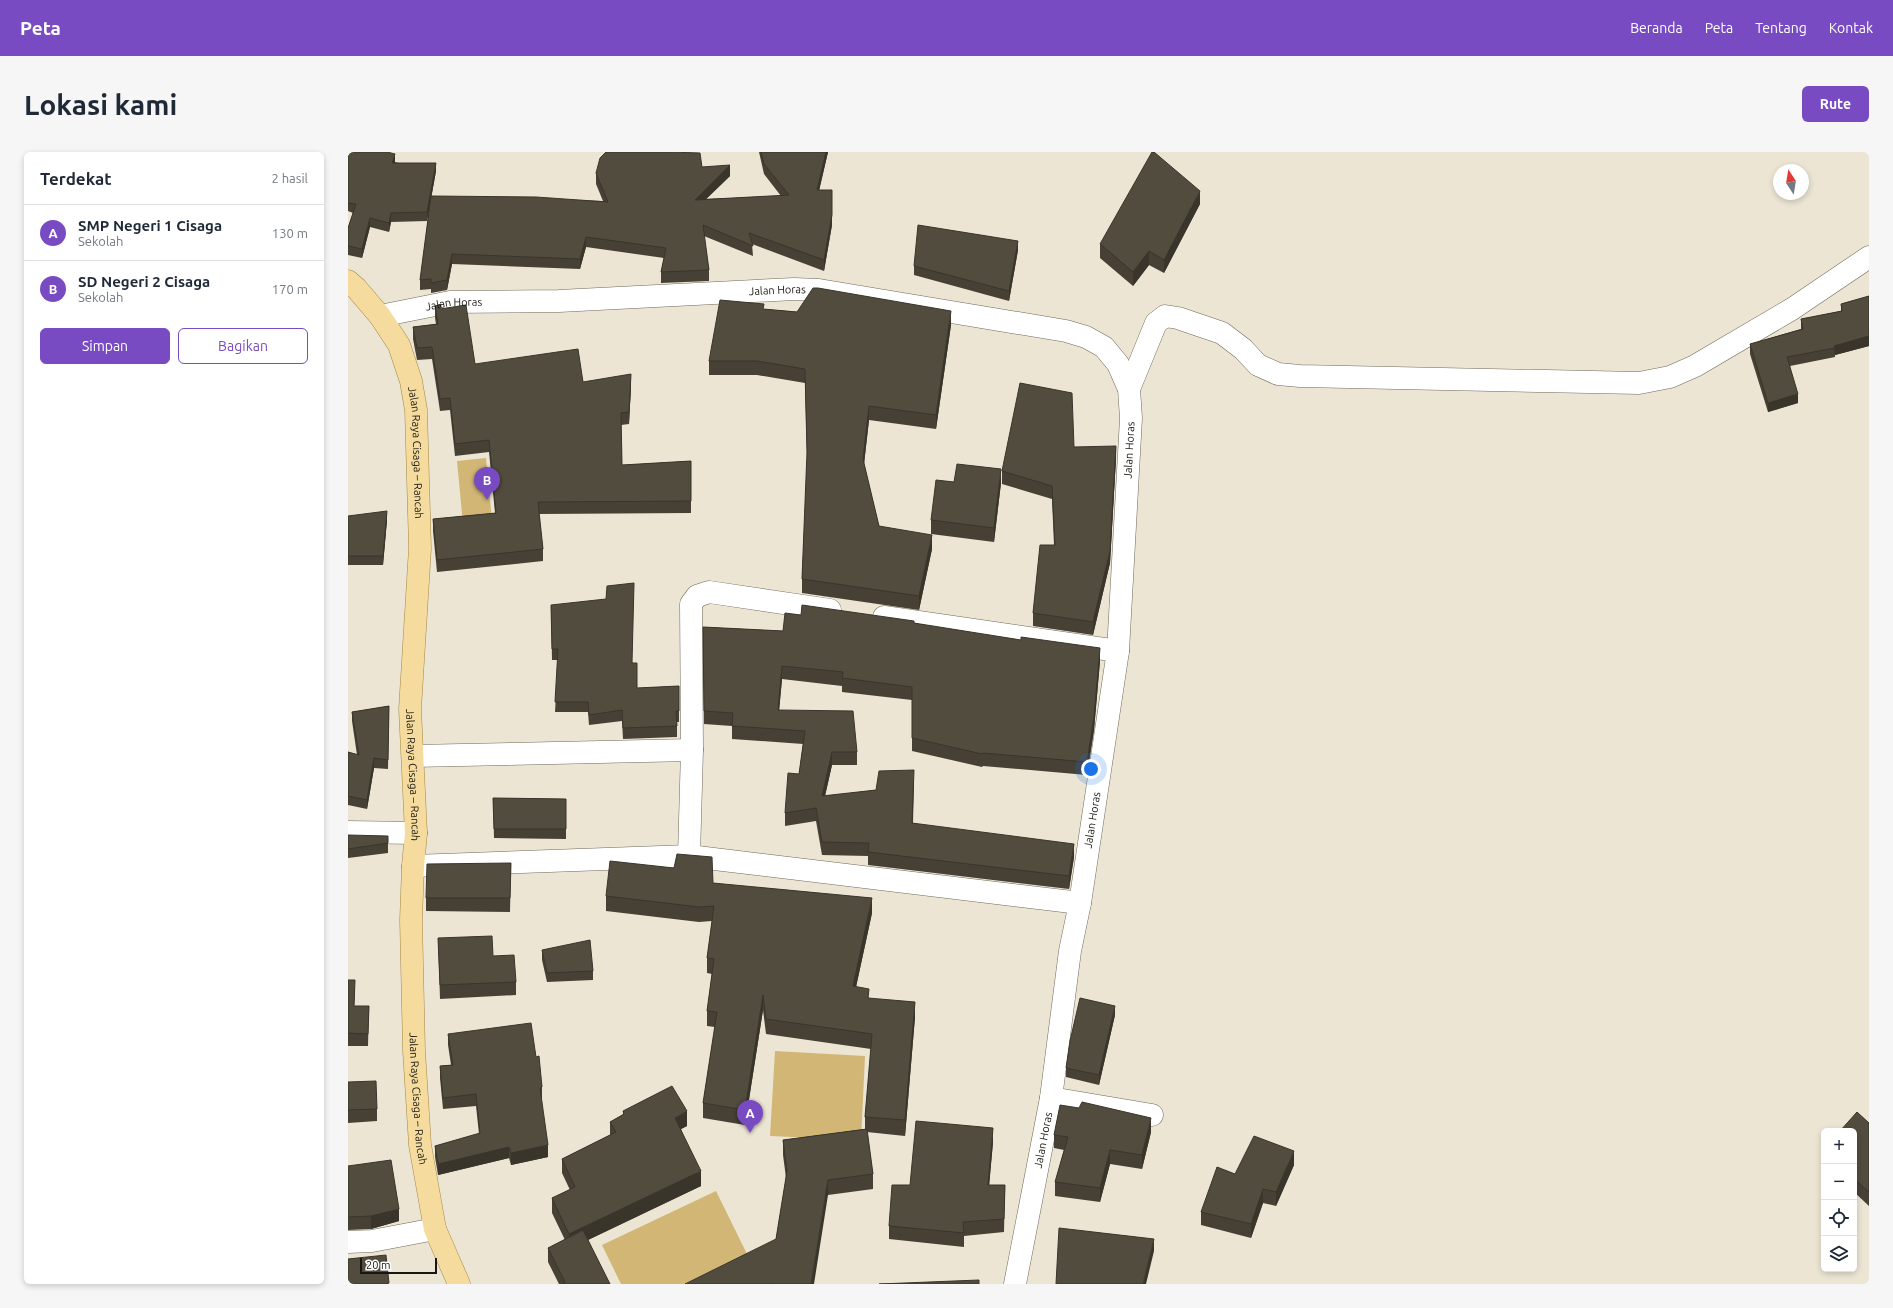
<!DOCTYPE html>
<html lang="id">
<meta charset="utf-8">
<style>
:root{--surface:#fff;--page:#f6f6f7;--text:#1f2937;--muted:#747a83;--line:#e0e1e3;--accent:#784bc3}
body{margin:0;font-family:Ubuntu,sans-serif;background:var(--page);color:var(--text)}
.controls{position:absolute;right:12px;bottom:12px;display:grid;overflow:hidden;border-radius:6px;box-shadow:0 2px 6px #0003}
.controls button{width:36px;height:36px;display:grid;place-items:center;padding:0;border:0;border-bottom:1px solid var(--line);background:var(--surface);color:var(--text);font:20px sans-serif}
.compass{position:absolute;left:1425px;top:12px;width:36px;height:36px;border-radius:50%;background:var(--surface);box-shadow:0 2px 6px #0003;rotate:348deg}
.scale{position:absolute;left:12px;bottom:10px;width:77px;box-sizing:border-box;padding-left:4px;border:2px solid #181610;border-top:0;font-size:11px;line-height:14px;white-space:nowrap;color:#181610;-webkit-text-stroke:3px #fff;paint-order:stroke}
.you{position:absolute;left:743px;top:617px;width:14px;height:14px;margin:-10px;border:3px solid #fff;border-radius:50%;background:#1a73e8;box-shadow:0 0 0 6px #1a73e833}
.badge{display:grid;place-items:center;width:26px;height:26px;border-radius:50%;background:var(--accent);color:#fff;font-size:13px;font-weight:700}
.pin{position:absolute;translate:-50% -33px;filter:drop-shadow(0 1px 2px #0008)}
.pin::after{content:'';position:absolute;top:21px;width:14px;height:12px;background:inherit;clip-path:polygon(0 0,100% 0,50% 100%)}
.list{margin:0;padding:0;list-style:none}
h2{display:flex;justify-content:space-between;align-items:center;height:52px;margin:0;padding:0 16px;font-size:17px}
h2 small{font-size:13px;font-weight:400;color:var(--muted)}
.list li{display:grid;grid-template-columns:26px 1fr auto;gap:12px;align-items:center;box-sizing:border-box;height:56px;padding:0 16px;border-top:1px solid var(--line)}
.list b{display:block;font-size:15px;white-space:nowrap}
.list p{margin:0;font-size:13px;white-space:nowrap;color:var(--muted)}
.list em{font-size:13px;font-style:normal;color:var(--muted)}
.actions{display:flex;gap:8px;padding:12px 16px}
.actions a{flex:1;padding:9px 0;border:1px solid var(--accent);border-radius:6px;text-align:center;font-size:14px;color:var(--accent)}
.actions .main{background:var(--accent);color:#fff}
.icon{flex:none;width:22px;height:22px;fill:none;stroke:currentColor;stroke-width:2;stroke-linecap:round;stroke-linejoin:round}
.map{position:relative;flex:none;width:1521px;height:1132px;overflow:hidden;border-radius:6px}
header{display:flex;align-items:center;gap:24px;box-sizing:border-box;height:56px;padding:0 20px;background:var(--accent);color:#fff}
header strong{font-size:19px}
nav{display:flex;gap:22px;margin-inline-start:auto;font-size:14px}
.intro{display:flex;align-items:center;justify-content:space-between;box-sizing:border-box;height:96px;padding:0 24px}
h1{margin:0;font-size:28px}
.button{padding:10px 18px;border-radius:6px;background:var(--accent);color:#fff;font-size:14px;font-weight:700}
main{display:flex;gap:24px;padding:0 24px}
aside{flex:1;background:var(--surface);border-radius:6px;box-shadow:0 2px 6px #0003}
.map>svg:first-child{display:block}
.green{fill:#d2b675}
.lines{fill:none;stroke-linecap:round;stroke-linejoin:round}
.minor-casing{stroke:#70695a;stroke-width:23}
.major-casing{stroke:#a38742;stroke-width:23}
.minor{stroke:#fff;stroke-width:22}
.major{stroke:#f5dc9e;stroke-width:22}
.wall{fill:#474135}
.shaded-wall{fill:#39352b}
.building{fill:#524c3e;stroke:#39352b}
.labels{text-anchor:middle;stroke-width:4;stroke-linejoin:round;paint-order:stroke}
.street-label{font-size:11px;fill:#181610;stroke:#fff}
</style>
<header>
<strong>Peta</strong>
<nav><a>Beranda</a><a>Peta</a><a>Tentang</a><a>Kontak</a></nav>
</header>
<div class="intro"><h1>Lokasi kami</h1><a class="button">Rute</a></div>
<main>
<aside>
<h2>Terdekat<small>2 hasil</small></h2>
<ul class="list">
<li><span class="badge">A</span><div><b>SMP Negeri 1 Cisaga</b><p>Sekolah</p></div><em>130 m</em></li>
<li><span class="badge">B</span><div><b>SD Negeri 2 Cisaga</b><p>Sekolah</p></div><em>170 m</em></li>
</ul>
<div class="actions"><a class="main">Simpan</a><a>Bagikan</a></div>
</aside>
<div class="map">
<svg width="1521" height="1132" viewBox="0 0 1521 1132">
<rect width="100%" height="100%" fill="#ece5d4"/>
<path class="green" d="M 138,306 L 144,368 L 115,372 L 109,309 Z
M 427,899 L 517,904 L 513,988 L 422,984 Z
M 368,1039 L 399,1102 L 336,1132 L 273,1132 L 254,1093 Z"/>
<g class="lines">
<g class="minor-casing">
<g id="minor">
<path id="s1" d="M 32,164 L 102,150 L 211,149 L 446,137 L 471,138 L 718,179 L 738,185 L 756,195 L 770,212 L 781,237 L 783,266 L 770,499 L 732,751 L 722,799 L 703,946 L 667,1132"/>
<path d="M 781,237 L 808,171 L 817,164 L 830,166 L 874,181 L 895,197 L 910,213 L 930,222 L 952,224 L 1291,231 L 1322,225 L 1347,214 L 1444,157 L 1521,105"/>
<path d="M 536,465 L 770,499"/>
<path d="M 65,604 L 344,598"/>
<path d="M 0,680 L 68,681"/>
<path d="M 341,704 L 344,598 L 343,452 L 349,444 L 361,440 L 482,458"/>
<path d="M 65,714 L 341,704 L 732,751"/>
<path d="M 703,946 L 804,963"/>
<path d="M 0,1090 L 24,1089 L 87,1077"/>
</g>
</g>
<g class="major-casing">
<g id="major">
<path id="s2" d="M 0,129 L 8,136 L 32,164 L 51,193 L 63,229 L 68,258 L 72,396 L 62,557 L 68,681 L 65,714 L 63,768 L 66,899 L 72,993 L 87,1077 L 111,1132"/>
</g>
</g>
<use href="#minor" class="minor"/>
<use href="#major" class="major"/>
</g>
<path class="wall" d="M 0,0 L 88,19 L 79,69 L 43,70 L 41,80 L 22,75 L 14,106 L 0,103 L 0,76 L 5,61 L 0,59 Z
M 411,0 L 480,0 L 471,38 L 484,73 L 476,119 L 404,92 L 405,104 L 356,84 L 361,118 L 361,129 L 313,131 L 313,120 L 316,106 L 238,95 L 232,117 L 104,112 L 99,138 L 83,141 L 83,137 L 72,138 L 72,128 L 83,44 L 255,49 L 248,32 L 248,21 L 354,15 L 382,24 L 358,47 L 433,44 L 416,22 Z
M 852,52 L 816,121 L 801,113 L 785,134 L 752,106 L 752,92 Z
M 670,98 L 661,149 L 566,123 L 566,114 Z
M 1521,144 L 1521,194 L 1487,203 L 1487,205 L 1442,214 L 1450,251 L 1420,260 L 1402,202 L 1402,192 L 1453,177 L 1453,167 L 1493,159 L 1493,152 Z
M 87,154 L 93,157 L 127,212 L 235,230 L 283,234 L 281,272 L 273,273 L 274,313 L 343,309 L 343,361 L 191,362 L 195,397 L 195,409 L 89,420 L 85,379 L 85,367 L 147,361 L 141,300 L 107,304 L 102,258 L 92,259 L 84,207 L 69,208 L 65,187 L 65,175 L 88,172 L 87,166 Z
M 416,157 L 603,173 L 588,277 L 521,268 L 516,312 L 531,374 L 584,397 L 571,458 L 454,441 L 454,427 L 459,305 L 457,231 L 409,223 L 361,223 L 361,209 Z
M 726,295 L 768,306 L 762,411 L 745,483 L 685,474 L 685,461 L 706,393 L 704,347 L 654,332 L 654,319 Z
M 606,330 L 653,331 L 646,390 L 583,382 L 583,368 Z
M 0,364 L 39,368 L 35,413 L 0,413 Z
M 203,453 L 285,511 L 289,536 L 331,534 L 331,570 L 329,570 L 329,585 L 275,587 L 274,569 L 241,573 L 240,560 L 207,560 L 210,508 L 204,508 Z
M 453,463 L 566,471 L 752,509 L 746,578 L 739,623 L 635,614 L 634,615 L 564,599 L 564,548 L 494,540 L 494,534 L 434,527 L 431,558 L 509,600 L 509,613 L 484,613 L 477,644 L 528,638 L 566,631 L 565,671 L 726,705 L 721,737 L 520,713 L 520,704 L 474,703 L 468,669 L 437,674 L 437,661 L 451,622 L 455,592 L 384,587 L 384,574 L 356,572 L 355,475 L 435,479 Z
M 41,554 L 40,617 L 26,616 L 19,657 L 0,653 L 0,600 L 9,603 L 4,569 L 4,560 Z
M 145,646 L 218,647 L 218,687 L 146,686 Z
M 0,683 L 40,691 L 40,701 L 0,706 Z
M 163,711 L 162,760 L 78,759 L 78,746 Z
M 365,731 L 524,761 L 508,835 L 521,846 L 567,865 L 557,984 L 519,980 L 525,1022 L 525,1037 L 480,1043 L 428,1087 L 438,1026 L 435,1003 L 435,988 L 517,977 L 517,965 L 523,897 L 418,882 L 415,858 L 397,973 L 355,966 L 355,951 L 367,875 L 359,874 L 359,859 L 364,822 L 359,821 L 359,806 L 364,769 L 351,770 L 258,759 L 258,744 Z
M 90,786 L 145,804 L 168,830 L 168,843 L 92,847 Z
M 194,798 L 245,819 L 245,828 L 199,830 L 194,808 Z
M 0,828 L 7,840 L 6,854 L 21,854 L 20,894 L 0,894 Z
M 767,863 L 751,933 L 718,925 L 718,916 Z
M 100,882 L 188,905 L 194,935 L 194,947 L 193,947 L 200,1005 L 163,1013 L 161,1006 L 90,1023 L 87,1005 L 87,994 L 131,982 L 128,954 L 95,957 L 92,926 L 92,914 L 103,913 L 100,893 Z
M 0,930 L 29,957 L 29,969 L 0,971 Z
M 275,959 L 339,974 L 333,977 L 353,1034 L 240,1088 L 262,1132 L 211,1132 L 200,1110 L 200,1096 L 217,1088 L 204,1061 L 204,1046 L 222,1038 L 214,1021 L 214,1007 L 262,983 L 262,970 L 275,963 Z
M 1521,971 L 1521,1054 L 1506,1040 L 1506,979 Z
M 803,980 L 794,1017 L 762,1012 L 752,1050 L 707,1044 L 707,1030 L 716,998 L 706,996 L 706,983 Z
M 645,990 L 641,1033 L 657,1033 L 656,1080 L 616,1084 L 616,1095 L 541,1087 L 541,1074 L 562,1033 Z
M 1476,997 L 1476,1013 L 1475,1012 L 1475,998 Z
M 946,1013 L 928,1054 L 915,1051 L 903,1086 L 853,1073 L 853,1060 L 887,1022 Z
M 0,1014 L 51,1069 L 23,1077 L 0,1078 Z"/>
<path class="shaded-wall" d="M 478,0 L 480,0 L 469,48 L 469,38 Z
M 47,2 L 47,11 L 44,11 Z
M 88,11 L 88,19 L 79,69 L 79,60 Z
M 382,13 L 382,24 L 347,58 L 347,48 Z
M 484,38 L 484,73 L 476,119 L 476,108 Z
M 852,39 L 852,52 L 816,121 L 816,108 Z
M 43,61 L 43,70 L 41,80 L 41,71 Z
M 22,66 L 22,75 L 14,106 L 14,97 Z
M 238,85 L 238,95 L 232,117 L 232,107 Z
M 670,89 L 670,98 L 661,149 L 661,139 Z
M 801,99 L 801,113 L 785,134 L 785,120 Z
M 104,102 L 104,112 L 99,138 L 99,128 Z
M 603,159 L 603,173 L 588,277 L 588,263 Z
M 1521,184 L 1521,194 L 1487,203 L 1486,194 Z
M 283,222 L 283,234 L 281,272 L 281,260 Z
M 1450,242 L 1450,251 L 1420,260 L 1420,251 Z
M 521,254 L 521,268 L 515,321 L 515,307 Z
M 768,294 L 768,306 L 762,411 L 745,483 L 745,470 Z
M 653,317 L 653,331 L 646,390 L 646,376 Z
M 39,359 L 39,368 L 35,413 L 35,404 Z
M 584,383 L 584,397 L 571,458 L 571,444 Z
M 752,496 L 752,509 L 746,578 L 739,623 L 739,610 Z
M 434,514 L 434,527 L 430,571 L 430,558 Z
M 484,600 L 484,613 L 474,657 L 474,644 Z
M 26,606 L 26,616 L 19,657 L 19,648 Z
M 726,692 L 726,705 L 721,737 L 721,724 Z
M 524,746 L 524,761 L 505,849 L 505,834 Z
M 415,843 L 415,858 L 397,973 L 397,958 Z
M 567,850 L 567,865 L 557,984 L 557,968 Z
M 767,854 L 767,863 L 751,933 L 751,923 Z
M 339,959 L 339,974 L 327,980 L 327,966 Z
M 803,966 L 803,980 L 794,1017 L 794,1003 Z
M 645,976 L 645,990 L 640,1047 L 640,1033 Z
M 200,993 L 200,1005 L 163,1013 L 163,1001 Z
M 161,995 L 161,1006 L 90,1023 L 90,1012 Z
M 762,998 L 762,1012 L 752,1050 L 752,1036 Z
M 946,999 L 946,1013 L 928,1054 L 928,1040 Z
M 353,1019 L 353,1034 L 221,1097 L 221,1082 Z
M 480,1028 L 480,1043 L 466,1132 L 463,1132 Z
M 915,1037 L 915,1051 L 903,1086 L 903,1072 Z
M 51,1057 L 51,1069 L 23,1077 L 23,1064 Z
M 806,1087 L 806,1099 L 798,1132 L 795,1132 Z"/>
<path class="building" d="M 0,0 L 39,0 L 47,2 L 44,11 L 88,11 L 79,60 L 43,61 L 41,71 L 22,66 L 14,97 L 0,94 L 0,76 L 8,52 L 0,51 Z
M 258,0 L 321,0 L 352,1 L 354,15 L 382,13 L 347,48 L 441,43 L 416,12 L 413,0 L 478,0 L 469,38 L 484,38 L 484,63 L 476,108 L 401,81 L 405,94 L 355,73 L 361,118 L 313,120 L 318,96 L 238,85 L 232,107 L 104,102 L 99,128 L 83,131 L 83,127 L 72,128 L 83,44 L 188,45 L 260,50 L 248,21 L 252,6 Z
M 804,0 L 806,0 L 852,39 L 816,108 L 801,99 L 785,120 L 752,92 Z
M 570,73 L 670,89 L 661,139 L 566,114 Z
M 465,136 L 470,136 L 603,159 L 588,263 L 521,254 L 515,307 L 531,374 L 584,383 L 571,444 L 454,427 L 459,300 L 457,217 L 409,209 L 361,209 L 372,148 L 416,152 L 415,157 L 449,160 Z
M 1521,144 L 1521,184 L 1486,194 L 1487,196 L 1439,205 L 1450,242 L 1420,251 L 1402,192 L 1455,177 L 1453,167 L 1494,159 L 1493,152 Z
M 93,152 L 92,157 L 118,153 L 127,212 L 230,197 L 235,230 L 283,222 L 281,260 L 273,261 L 274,313 L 343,309 L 343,349 L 190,350 L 195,397 L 89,408 L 85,367 L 148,361 L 141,288 L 107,292 L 102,246 L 92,247 L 84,195 L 69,196 L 65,175 L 90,172 L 87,154 Z
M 672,231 L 724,241 L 726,295 L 768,294 L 762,399 L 745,470 L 685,461 L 692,393 L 707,393 L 704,334 L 654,319 Z
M 609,312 L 653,317 L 646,376 L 583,368 L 588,328 L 606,330 Z
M 39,359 L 35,404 L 0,404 L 0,364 Z
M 286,431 L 284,511 L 289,511 L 289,536 L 331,534 L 331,559 L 328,559 L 329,574 L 275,576 L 274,558 L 241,563 L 240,550 L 207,550 L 210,497 L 204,497 L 203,453 L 258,447 L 259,434 Z
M 454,453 L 566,469 L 566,471 L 673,488 L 673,485 L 752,496 L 746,565 L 739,610 L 635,601 L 634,602 L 564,586 L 564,535 L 494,526 L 495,520 L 434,514 L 430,558 L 505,559 L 509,600 L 484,600 L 474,644 L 528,638 L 531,619 L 566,618 L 564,671 L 726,692 L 721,724 L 520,700 L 521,691 L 474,690 L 468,656 L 437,661 L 440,621 L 451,622 L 457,579 L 384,574 L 385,561 L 356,559 L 355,475 L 435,479 L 437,461 L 453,463 Z
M 41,554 L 40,608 L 26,606 L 19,648 L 0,644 L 0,600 L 11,603 L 4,560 Z
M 145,646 L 218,647 L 218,677 L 146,677 Z
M 0,683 L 40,684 L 40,691 L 0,697 Z
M 329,702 L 364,705 L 365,731 L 524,746 L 505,834 L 521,837 L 520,846 L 567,850 L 557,968 L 517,965 L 524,882 L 418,867 L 415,843 L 397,958 L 355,951 L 369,860 L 359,859 L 366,807 L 359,806 L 366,754 L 351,755 L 258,744 L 262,709 L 326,716 Z
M 163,711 L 162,746 L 78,746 L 79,712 Z
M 144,784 L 145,804 L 166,803 L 168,830 L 92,833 L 90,786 Z
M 242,788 L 245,819 L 199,821 L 194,798 Z
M 0,828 L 7,828 L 6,854 L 21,854 L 20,882 L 0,881 Z
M 732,846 L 767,854 L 751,923 L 718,916 L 722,889 Z
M 183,871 L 188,905 L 191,904 L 194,935 L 192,936 L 200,993 L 163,1001 L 161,995 L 90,1012 L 87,994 L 132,981 L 128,942 L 95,946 L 92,914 L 105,913 L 100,882 Z
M 28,929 L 29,957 L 0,958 L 0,930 Z
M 324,934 L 339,959 L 327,966 L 353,1019 L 221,1082 L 204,1046 L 227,1035 L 214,1007 L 268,980 L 262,970 L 276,962 L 275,959 Z
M 734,950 L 803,966 L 794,1003 L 762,998 L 752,1036 L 707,1030 L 720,985 L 706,983 L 712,953 L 731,956 Z
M 1509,960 L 1521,971 L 1521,1040 L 1506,1027 L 1506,979 L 1492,979 Z
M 568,969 L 645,976 L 640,1033 L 657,1033 L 656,1067 L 615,1070 L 616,1081 L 541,1074 L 544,1033 L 562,1033 Z
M 519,977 L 525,1022 L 480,1028 L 463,1132 L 425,1132 L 425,1131 L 424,1132 L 337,1132 L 428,1087 L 439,1019 L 435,988 Z
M 906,984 L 946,999 L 928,1040 L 915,1037 L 903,1072 L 853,1060 L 869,1015 L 887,1022 Z
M 43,1008 L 51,1057 L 23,1064 L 0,1065 L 0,1014 Z
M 711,1076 L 806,1087 L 795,1132 L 708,1132 Z
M 235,1078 L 262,1132 L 214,1132 L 217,1130 L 200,1096 Z
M 38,1103 L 41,1131 L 38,1132 L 0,1132 L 0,1107 Z
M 631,1128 L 631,1132 L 531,1132 Z"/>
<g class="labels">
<g class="street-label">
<text dy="4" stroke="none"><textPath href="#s1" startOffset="399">Jalan Horas</textPath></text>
<text dy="4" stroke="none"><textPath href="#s1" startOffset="75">Jalan Horas</textPath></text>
<text transform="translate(781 298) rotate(-87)" y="4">Jalan Horas</text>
<text dy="4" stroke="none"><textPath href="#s2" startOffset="192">Jalan Raya Cisaga – Rancah</textPath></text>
<text dy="4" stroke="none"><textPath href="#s2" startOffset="515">Jalan Raya Cisaga – Rancah</textPath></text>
<text transform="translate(744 668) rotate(-81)" y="4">Jalan Horas</text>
<text dy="4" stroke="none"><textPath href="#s2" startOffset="839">Jalan Raya Cisaga – Rancah</textPath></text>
<text transform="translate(695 988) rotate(-79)" y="4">Jalan Horas</text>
</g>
</g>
</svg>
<div class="controls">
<button>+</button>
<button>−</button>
<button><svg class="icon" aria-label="locate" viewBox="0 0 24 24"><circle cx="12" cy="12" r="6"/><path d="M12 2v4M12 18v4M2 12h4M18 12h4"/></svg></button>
<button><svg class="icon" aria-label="layers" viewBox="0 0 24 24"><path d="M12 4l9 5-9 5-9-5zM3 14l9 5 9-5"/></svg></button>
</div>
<svg class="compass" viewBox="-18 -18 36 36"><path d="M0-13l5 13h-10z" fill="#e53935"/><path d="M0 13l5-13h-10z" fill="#747a83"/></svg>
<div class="scale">20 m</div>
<div class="you"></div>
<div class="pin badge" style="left:402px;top:981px">A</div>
<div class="pin badge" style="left:139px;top:348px">B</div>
</div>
</main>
